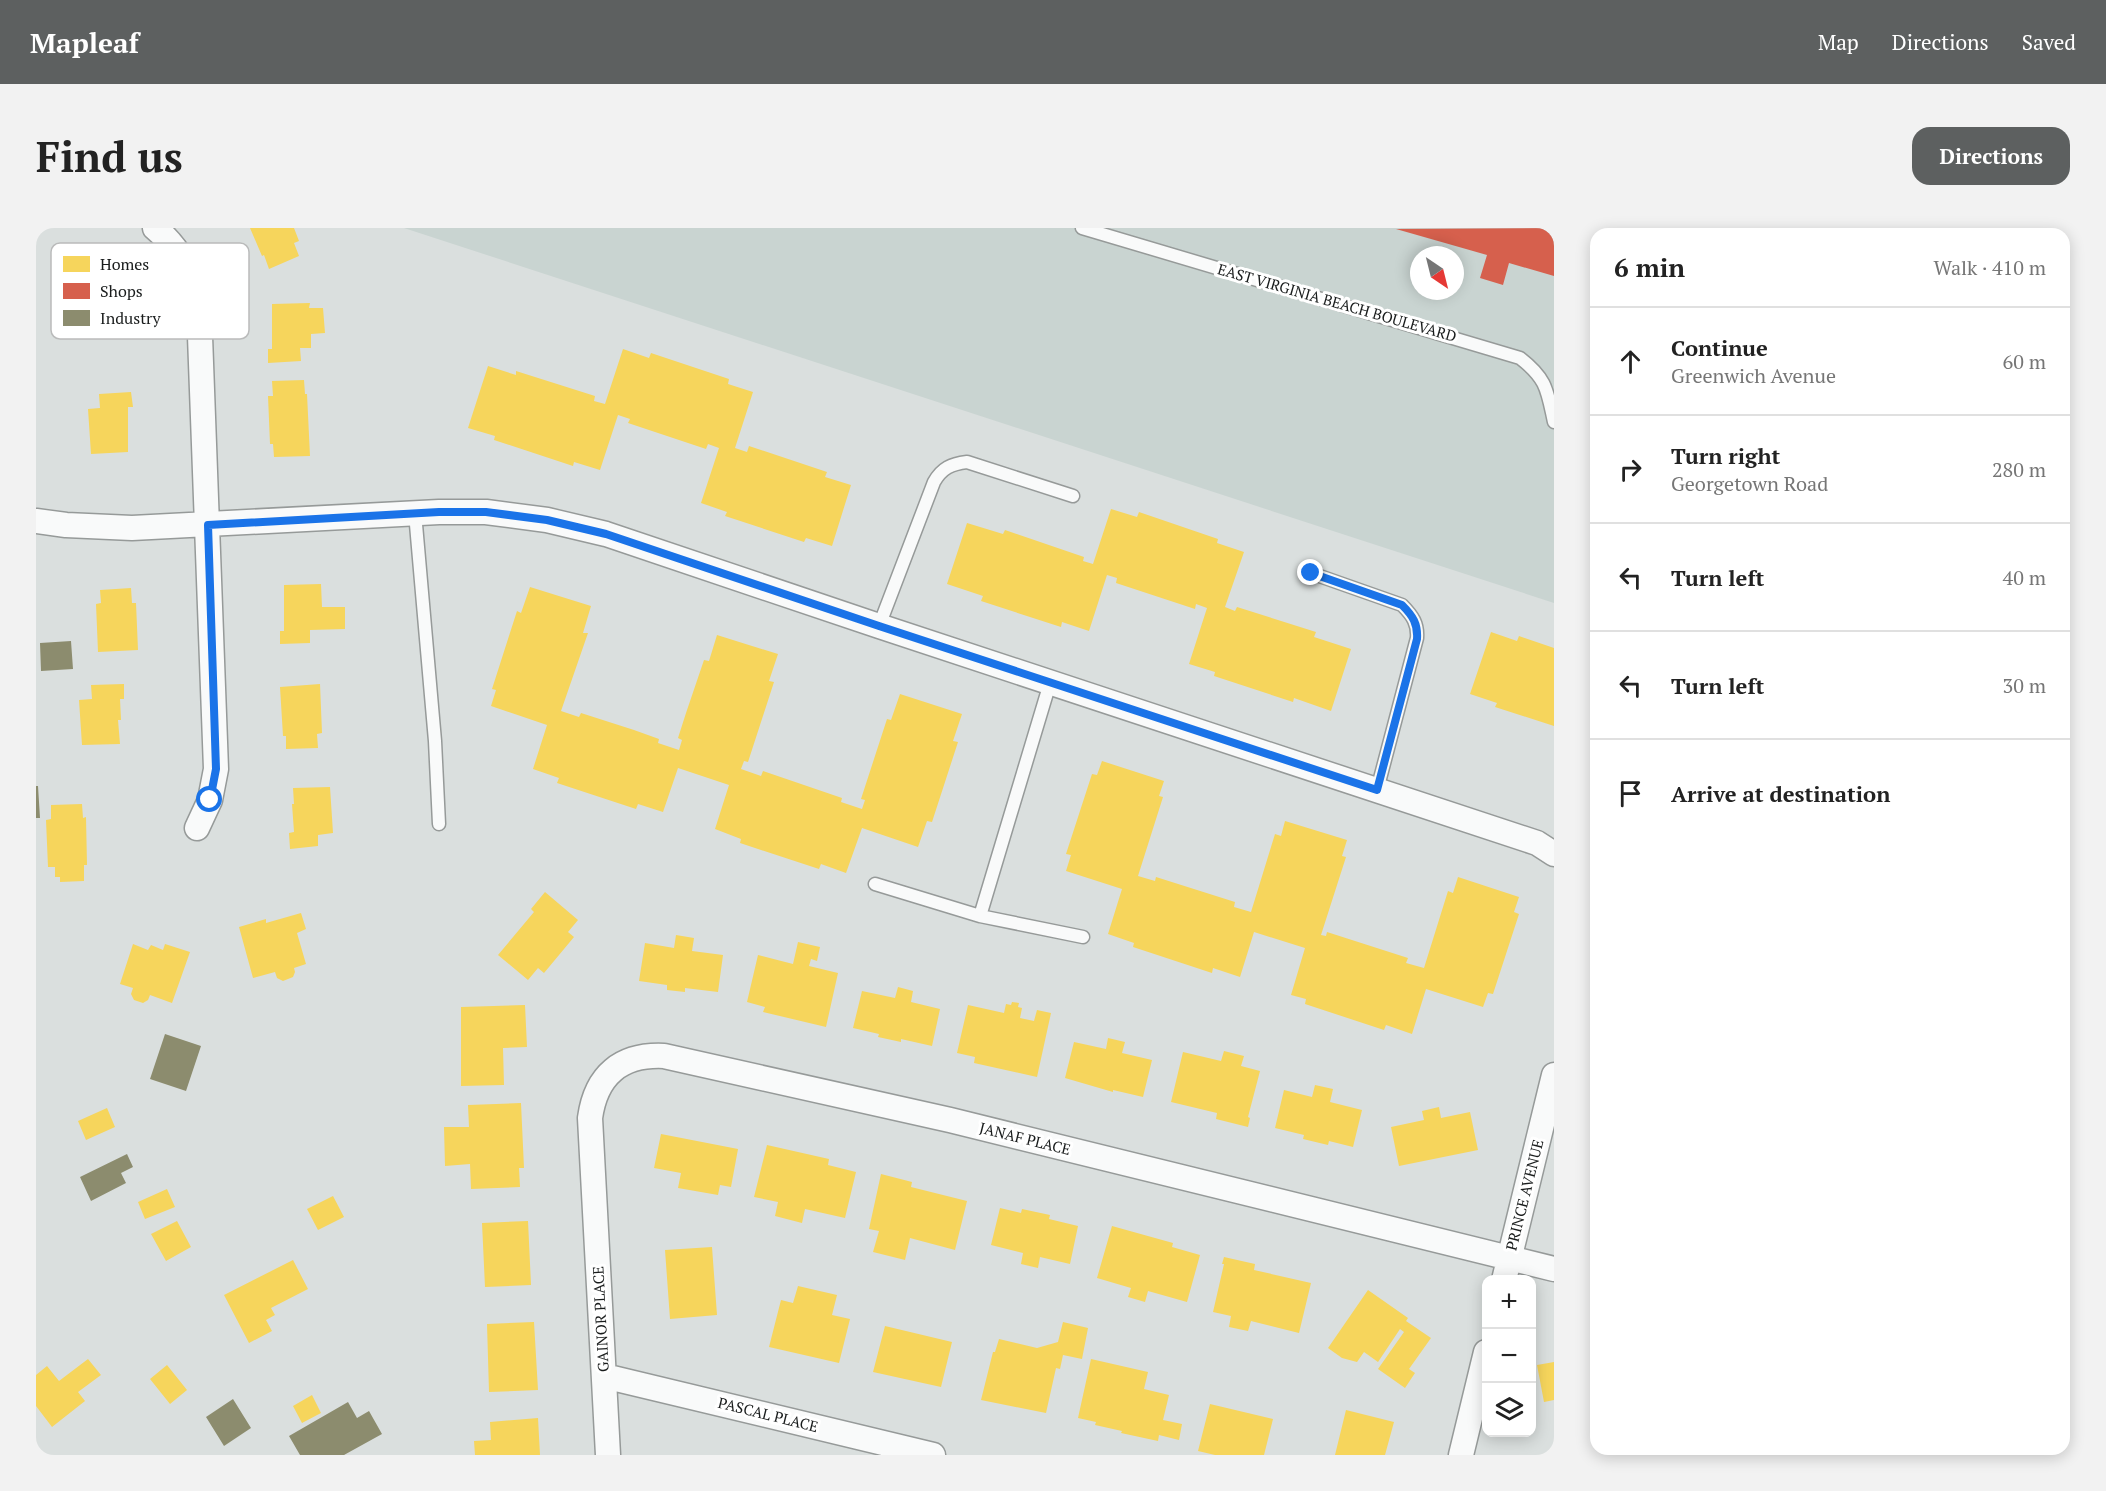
<!DOCTYPE html>
<meta charset="utf-8">
<style>
:root{--surface:#fff;--page:#f2f2f2;--text:#222;--muted:#767676;--line:#e0e0e0;--accent:#5d6060}
body{margin:0;font-family:"PT Serif",serif;background:var(--page);color:var(--text)}
.controls{position:absolute;right:18px;bottom:18px;display:grid;overflow:hidden;border-radius:12px;box-shadow:0 3px 15px #0003}
.controls button{width:54px;height:54px;display:grid;place-items:center;padding:0;border:0;border-bottom:2px solid var(--line);background:var(--surface);color:var(--text);font:30px sans-serif}
.compass{position:absolute;left:1374px;top:18px;width:54px;height:54px;border-radius:50%;background:var(--surface);box-shadow:0 3px 15px #0003;rotate:145deg}
.stop{position:absolute;width:18px;height:18px;margin:-14px;border:4px solid #1a73e8;border-radius:50%;background:#fff}
.stop.end{background:#1a73e8;border-color:#fff;box-shadow:0 2px 6px #0008}
.list{margin:0;padding:0;list-style:none}
h2{display:flex;justify-content:space-between;align-items:center;height:78px;margin:0;padding:0 24px;font-size:26px}
h2 small{font-size:20px;font-weight:400;color:var(--muted)}
.list li{display:grid;grid-template-columns:39px 1fr auto;gap:18px;align-items:center;box-sizing:border-box;height:108px;padding:0 24px;border-top:2px solid var(--line)}
.list b{display:block;font-size:22px;white-space:nowrap}
.list p{margin:0;font-size:20px;white-space:nowrap;color:var(--muted)}
.list em{font-size:20px;font-style:normal;color:var(--muted)}
.icon{flex:none;width:33px;height:33px;fill:none;stroke:currentColor;stroke-width:2;stroke-linecap:round;stroke-linejoin:round}
.map{position:relative;flex:none;width:1518px;height:1227px;overflow:hidden;border-radius:18px}
header{display:flex;align-items:center;gap:36px;box-sizing:border-box;height:84px;padding:0 30px;background:var(--accent);color:#fff}
header strong{font-size:28px}
nav{display:flex;gap:33px;margin-inline-start:auto;font-size:21px}
.intro{display:flex;align-items:center;justify-content:space-between;box-sizing:border-box;height:144px;padding:0 36px}
h1{margin:0;font-size:42px}
.button{padding:15px 27px;border-radius:18px;background:var(--accent);color:#fff;font-size:21px;font-weight:700}
main{display:flex;gap:36px;padding:0 36px}
aside{flex:1;background:var(--surface);border-radius:18px;box-shadow:0 3px 15px #0003}
.map>svg:first-child{display:block}
.built{fill:#c9d4d1;fill-rule:evenodd}
.homes{fill:#f6d55c}
.shops{fill:#d6604d}
.industry{fill:#8c8c6e}
.lines{fill:none;stroke-linecap:round;stroke-linejoin:round}
.lane-casing{stroke:#969a99;stroke-width:15}
.street-casing{stroke:#969a99;stroke-width:27}
.lane{stroke:#f9fafa;stroke-width:12}
.street{stroke:#f9fafa;stroke-width:24}
.route{stroke:#1a73e8;stroke-width:8}
.labels{text-anchor:middle;stroke-width:6;stroke-linejoin:round;paint-order:stroke}
.street-label{font-size:15px;fill:#191c1c;stroke:#fff}
.key{fill:#fff;stroke:#babbbb;stroke-width:1.5}
.key-label{font-size:16px;fill:#191c1c}
</style>
<header>
<strong>Mapleaf</strong>
<nav><a>Map</a><a>Directions</a><a>Saved</a></nav>
</header>
<div class="intro"><h1>Find us</h1><a class="button">Directions</a></div>
<main>
<div class="map">
<svg width="1518" height="1227" viewBox="0 0 1518 1227">
<rect width="100%" height="100%" fill="#dadfde"/>
<path class="built" d="M 368,0 L 1518,0 L 1518,375 ZM 1383,27 L 1419,27 L 1419,63 L 1383,63 Z"/>
<path class="homes" d="M 214,0 L 258,0 L 263,13 L 258,15 L 263,28 L 233,41 L 228,27 L 226,28 Z
M 274,75 L 273,80 L 287,80 L 289,105 L 275,106 L 275,120 L 264,120 L 265,133 L 232,135 L 232,121 L 236,121 L 236,76 Z
M 587,121 L 613,130 L 615,125 L 693,151 L 692,156 L 717,164 L 699,220 L 711,224 L 713,218 L 791,244 L 789,249 L 815,257 L 796,318 L 770,310 L 768,314 L 689,288 L 691,284 L 665,275 L 683,220 L 672,216 L 670,221 L 592,195 L 594,191 L 582,187 L 564,242 L 538,234 L 537,238 L 458,212 L 459,208 L 432,200 L 452,138 L 480,147 L 480,143 L 559,168 L 558,173 L 569,176 Z
M 268,152 L 269,166 L 271,166 L 274,228 L 238,229 L 237,216 L 234,216 L 232,168 L 237,168 L 236,153 Z
M 95,164 L 97,179 L 92,179 L 92,224 L 55,226 L 52,181 L 64,180 L 63,166 Z
M 1075,281 L 1101,289 L 1103,284 L 1182,311 L 1181,315 L 1208,324 L 1189,379 L 1199,383 L 1201,379 L 1280,404 L 1278,409 L 1315,421 L 1295,483 L 1258,470 L 1257,474 L 1178,448 L 1179,444 L 1153,436 L 1171,380 L 1160,376 L 1159,381 L 1080,355 L 1081,350 L 1071,347 L 1053,403 L 1026,394 L 1025,399 L 945,373 L 947,368 L 911,356 L 931,295 L 967,306 L 969,302 L 1048,329 L 1047,333 L 1057,336 Z
M 285,356 L 286,379 L 309,379 L 309,401 L 274,402 L 274,415 L 244,416 L 244,403 L 248,403 L 248,357 Z
M 494,359 L 555,378 L 547,405 L 552,405 L 525,483 L 543,489 L 545,485 L 598,502 L 623,511 L 622,515 L 643,522 L 646,512 L 642,510 L 650,485 L 668,432 L 673,433 L 681,407 L 742,426 L 733,453 L 738,454 L 712,534 L 708,533 L 705,541 L 725,548 L 727,543 L 806,570 L 805,574 L 826,581 L 829,572 L 825,571 L 851,491 L 855,492 L 864,466 L 926,486 L 917,513 L 922,514 L 896,594 L 891,593 L 882,619 L 826,600 L 810,645 L 785,636 L 783,641 L 704,615 L 705,611 L 679,601 L 693,557 L 642,540 L 627,584 L 602,576 L 600,581 L 521,555 L 523,550 L 497,541 L 511,497 L 455,478 L 460,462 L 456,461 L 481,383 L 485,385 Z
M 95,360 L 96,375 L 100,375 L 102,422 L 62,424 L 60,376 L 65,375 L 64,362 Z
M 1455,404 L 1481,413 L 1483,408 L 1518,420 L 1518,498 L 1459,479 L 1461,475 L 1434,466 Z
M 88,456 L 88,471 L 84,471 L 85,492 L 82,492 L 84,516 L 46,517 L 43,472 L 56,471 L 55,457 Z
M 284,456 L 286,505 L 281,506 L 282,520 L 250,521 L 250,508 L 247,508 L 244,459 Z
M 1066,533 L 1128,553 L 1123,568 L 1127,569 L 1102,648 L 1119,653 L 1120,649 L 1199,674 L 1198,679 L 1215,684 L 1239,606 L 1245,608 L 1249,593 L 1311,612 L 1306,628 L 1310,629 L 1285,707 L 1290,708 L 1291,704 L 1372,730 L 1370,735 L 1388,740 L 1412,663 L 1417,665 L 1422,649 L 1483,669 L 1478,684 L 1483,686 L 1457,766 L 1452,765 L 1447,779 L 1390,761 L 1376,806 L 1350,797 L 1348,802 L 1269,776 L 1270,771 L 1255,767 L 1269,720 L 1218,704 L 1204,749 L 1177,740 L 1176,745 L 1097,719 L 1098,715 L 1072,706 L 1086,661 L 1030,643 L 1035,627 L 1030,626 L 1056,546 L 1061,547 Z
M 294,559 L 297,605 L 282,607 L 282,618 L 254,621 L 253,605 L 258,604 L 256,576 L 258,576 L 257,560 Z
M 46,576 L 47,590 L 50,589 L 51,637 L 48,637 L 48,653 L 24,654 L 24,649 L 19,649 L 19,639 L 12,639 L 10,592 L 15,591 L 15,577 Z
M 509,664 L 542,692 L 532,704 L 538,709 L 508,745 L 502,740 L 492,752 L 462,727 L 498,684 L 495,681 Z
M 265,685 L 270,701 L 261,705 L 270,736 L 258,740 L 259,744 L 257,749 L 247,753 L 241,750 L 239,744 L 217,750 L 203,699 L 230,691 L 230,695 Z
M 640,707 L 658,710 L 656,723 L 687,727 L 682,764 L 649,760 L 649,764 L 631,762 L 631,757 L 603,753 L 609,715 L 638,720 Z
M 762,714 L 784,719 L 781,733 L 775,731 L 773,738 L 802,745 L 790,799 L 727,784 L 729,779 L 711,774 L 722,727 L 757,736 Z
M 97,716 L 112,722 L 115,717 L 127,722 L 129,716 L 154,724 L 136,775 L 114,767 L 112,772 L 107,775 L 98,772 L 95,766 L 97,760 L 84,756 Z
M 862,759 L 877,763 L 875,774 L 904,781 L 896,818 L 865,811 L 865,814 L 842,809 L 843,806 L 817,800 L 826,763 L 859,770 Z
M 976,774 L 983,775 L 982,779 L 986,780 L 984,790 L 998,793 L 1001,782 L 1015,785 L 1001,849 L 938,835 L 939,829 L 921,825 L 932,777 L 968,785 L 970,776 L 975,777 Z
M 489,777 L 491,819 L 467,820 L 468,857 L 425,858 L 425,779 Z
M 1072,810 L 1089,814 L 1086,825 L 1116,832 L 1107,869 L 1077,862 L 1077,864 L 1029,850 L 1038,814 L 1070,821 Z
M 1188,823 L 1208,828 L 1205,838 L 1224,843 L 1212,889 L 1214,890 L 1212,899 L 1180,891 L 1181,885 L 1135,874 L 1147,824 L 1185,833 Z
M 1279,857 L 1297,861 L 1294,874 L 1326,882 L 1317,919 L 1293,913 L 1292,917 L 1267,911 L 1268,907 L 1239,900 L 1248,862 L 1276,869 Z
M 485,875 L 488,940 L 483,940 L 484,959 L 435,961 L 434,936 L 409,938 L 408,899 L 433,899 L 432,877 Z
M 1403,879 L 1405,890 L 1434,884 L 1442,922 L 1363,938 L 1355,899 L 1388,892 L 1386,883 Z
M 71,880 L 79,899 L 50,912 L 42,893 Z
M 625,906 L 702,921 L 695,959 L 684,957 L 682,967 L 642,960 L 645,945 L 618,940 Z
M 731,917 L 793,931 L 792,937 L 820,944 L 809,990 L 769,981 L 766,995 L 739,988 L 742,974 L 718,969 Z
M 845,946 L 876,954 L 875,959 L 931,973 L 919,1022 L 874,1010 L 869,1032 L 837,1024 L 843,1003 L 833,1001 Z
M 131,961 L 139,979 L 109,991 L 102,974 Z
M 297,968 L 308,989 L 282,1002 L 271,981 Z
M 964,980 L 985,985 L 986,981 L 1014,987 L 1013,991 L 1042,998 L 1034,1036 L 1004,1029 L 1002,1040 L 985,1036 L 987,1025 L 955,1017 Z
M 141,993 L 155,1019 L 130,1033 L 115,1006 Z
M 492,993 L 495,1057 L 449,1059 L 446,995 Z
M 1076,998 L 1137,1015 L 1136,1019 L 1164,1027 L 1151,1074 L 1112,1063 L 1109,1074 L 1092,1069 L 1095,1060 L 1061,1050 Z
M 676,1019 L 681,1087 L 634,1091 L 629,1022 Z
M 1188,1029 L 1219,1036 L 1218,1042 L 1275,1055 L 1263,1105 L 1215,1093 L 1212,1103 L 1193,1099 L 1195,1088 L 1177,1084 L 1188,1036 L 1186,1036 Z
M 257,1032 L 272,1061 L 235,1080 L 239,1087 L 230,1092 L 236,1103 L 213,1115 L 188,1067 Z
M 762,1058 L 801,1067 L 796,1087 L 814,1091 L 803,1135 L 733,1119 L 745,1072 L 757,1075 Z
M 1332,1062 L 1372,1090 L 1370,1093 L 1395,1110 L 1373,1141 L 1379,1145 L 1369,1160 L 1342,1141 L 1368,1104 L 1364,1101 L 1342,1134 L 1328,1124 L 1321,1134 L 1306,1130 L 1292,1120 Z
M 498,1094 L 502,1162 L 453,1164 L 451,1096 Z
M 1027,1094 L 1052,1100 L 1046,1131 L 1027,1127 L 1024,1141 L 1020,1140 L 1010,1185 L 945,1172 L 957,1124 L 959,1124 L 963,1111 L 1001,1120 L 1022,1114 Z
M 849,1098 L 916,1114 L 905,1159 L 837,1144 Z
M 52,1131 L 65,1147 L 42,1164 L 49,1173 L 16,1199 L 0,1178 L 0,1147 L 11,1138 L 23,1153 Z
M 1055,1131 L 1112,1144 L 1108,1161 L 1133,1167 L 1127,1192 L 1146,1196 L 1143,1212 L 1123,1207 L 1122,1213 L 1085,1205 L 1086,1203 L 1059,1197 L 1060,1194 L 1042,1190 Z
M 1518,1134 L 1518,1172 L 1508,1174 L 1501,1137 Z
M 131,1137 L 151,1162 L 134,1176 L 114,1151 Z
M 276,1167 L 285,1185 L 266,1195 L 257,1178 Z
M 1174,1176 L 1237,1191 L 1228,1227 L 1179,1227 L 1162,1223 Z
M 1310,1182 L 1358,1194 L 1349,1227 L 1299,1227 Z
M 502,1190 L 504,1227 L 439,1227 L 438,1213 L 455,1212 L 454,1194 Z"/>
<path class="shops" d="M 1518,0 L 1518,48 L 1473,35 L 1467,57 L 1444,50 L 1451,27 L 1360,1 Z"/>
<path class="industry" d="M 35,413 L 37,441 L 5,443 L 4,415 Z
M 0,558 L 2,558 L 4,590 L 0,590 Z
M 129,806 L 165,818 L 150,863 L 114,851 Z
M 91,926 L 97,939 L 85,945 L 90,955 L 55,973 L 44,949 Z
M 197,1171 L 215,1200 L 188,1218 L 170,1189 Z
M 312,1174 L 321,1190 L 333,1183 L 346,1206 L 308,1227 L 264,1227 L 253,1208 Z"/>
<g class="lines">
<g class="lane-casing">
<path id="lane" d="M 1046,0 L 1484,130 C 1511,151 1511,162 1518,194
M 379,285 L 399,513 L 403,596
M 1275,345 L 1366,377 C 1377,388 1382,396 1381,410 L 1341,562
M 843,398 L 898,254 C 906,240 915,236 931,234 L 1037,268
M 839,656 L 944,688 L 1047,709
M 944,688 L 1014,455"/>
</g>
<g class="street-casing">
<path id="street" d="M 119,0 C 145,21 158,48 163,81 L 180,541 L 174,572 L 161,600
M 0,293 L 30,297 L 96,300 L 403,284 L 450,284 L 511,292 L 570,306 L 843,398 L 1501,615 L 1518,626
M 1468,1052 L 1518,847
M 568,1148 L 897,1227
M 572,1227 L 554,890 C 560,847 585,826 628,828 L 914,892 L 1518,1041
M 1425,1227 L 1450,1124"/>
</g>
<use href="#lane" class="lane"/>
<use href="#street" class="street"/>
</g>
<g class="lines">
<path class="route" d="M 174,572 L 180,541 L 172,297 L 403,284 L 450,284 L 511,292 L 570,306 L 843,398 L 1341,562 L 1381,411 C 1382,396 1377,388 1366,377 L 1275,345"/>
</g>
<g class="labels">
<g class="street-label">
<text transform="translate(1301 75) rotate(16)" y="5">EAST VIRGINIA BEACH BOULEVARD</text>
<text transform="translate(989 911) rotate(14)" y="5">JANAF PLACE</text>
<text transform="translate(1489 967) rotate(-76)" y="5">PRINCE AVENUE</text>
<text transform="translate(565 1091) rotate(-93)" y="5">GAINOR PLACE</text>
<text transform="translate(732 1187) rotate(14)" y="5">PASCAL PLACE</text>
</g>
</g>
<rect x="15" y="15" width="198" height="96" rx="9" class="key"/>
<rect x="27" y="28" width="27" height="16" fill="#f6d55c"/>
<rect x="27" y="55" width="27" height="16" fill="#d6604d"/>
<rect x="27" y="82" width="27" height="16" fill="#8c8c6e"/>
<g class="key-label">
<text x="64" y="42">Homes</text>
<text x="64" y="69">Shops</text>
<text x="64" y="96">Industry</text>
</g>
</svg>
<div class="controls">
<button>+</button>
<button>−</button>
<button><svg class="icon" aria-label="layers" viewBox="0 0 24 24"><path d="M12 4l9 5-9 5-9-5zM3 14l9 5 9-5"/></svg></button>
</div>
<svg class="compass" viewBox="-18 -18 36 36"><path d="M0-13l5 13h-10z" fill="#e53935"/><path d="M0 13l5-13h-10z" fill="#767676"/></svg>
<div class="stop" style="left:174px;top:572px"></div>
<div class="stop end" style="left:1275px;top:345px"></div>
</div>
<aside>
<h2>6 min<small>Walk · 410 m</small></h2>
<ul class="list">
<li><svg class="icon" aria-label="ahead" viewBox="0 0 24 24"><path d="M12 20V5M6 11l6-6 6 6"/></svg><div><b>Continue</b><p>Greenwich Avenue</p></div><em>60 m</em></li>
<li><svg class="icon" aria-label="right" viewBox="0 0 24 24"><path d="M7 20v-9h11M14 6l5 5-5 5"/></svg><div><b>Turn right</b><p>Georgetown Road</p></div><em>280 m</em></li>
<li><svg class="icon" aria-label="left" viewBox="0 0 24 24"><path d="M17 20v-9H6M10 6l-5 5 5 5"/></svg><div><b>Turn left</b></div><em>40 m</em></li>
<li><svg class="icon" aria-label="left" viewBox="0 0 24 24"><path d="M17 20v-9H6M10 6l-5 5 5 5"/></svg><div><b>Turn left</b></div><em>30 m</em></li>
<li><svg class="icon" aria-label="arrive" viewBox="0 0 24 24"><path d="M6 21V4h12l-3 4 3 4H6"/></svg><div><b>Arrive at destination</b></div></li>
</ul>
</aside>
</main>
